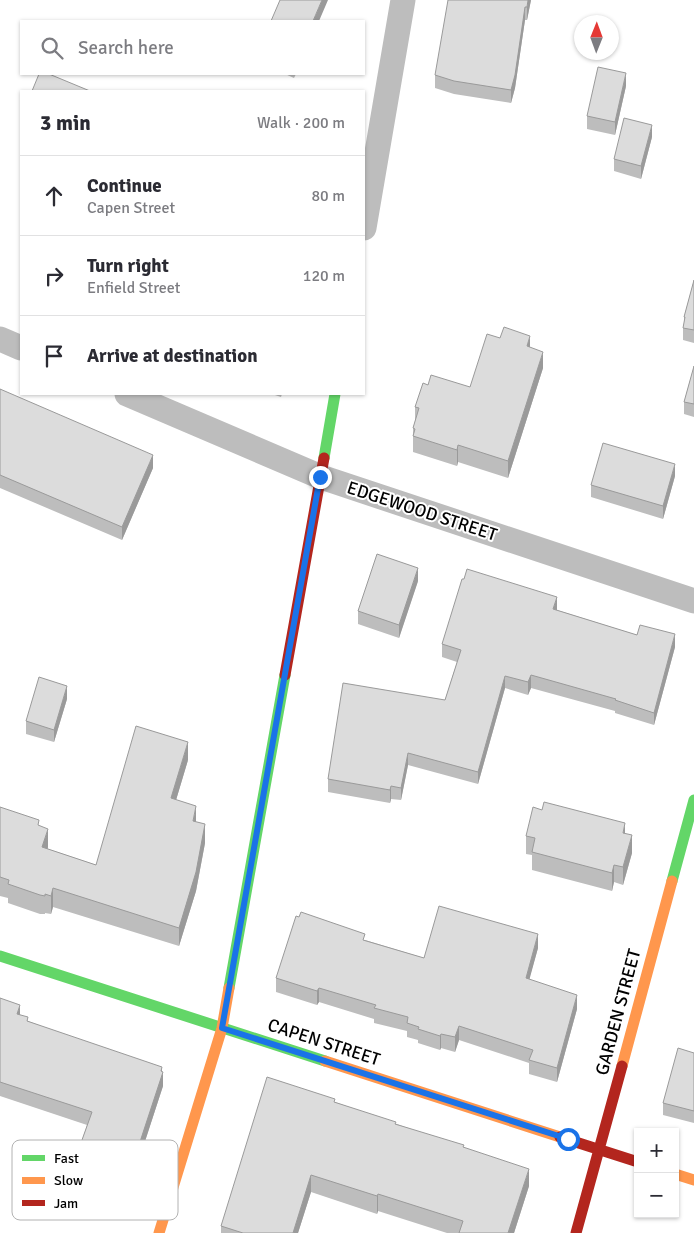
<!DOCTYPE html>
<meta charset="utf-8">
<style>
:root{--surface:#fff;--page:#f2f2f3;--text:#2b2b33;--muted:#7c7c81;--line:#e1e1e2}
body{margin:0;font-family:Signika,sans-serif;background:var(--page);color:var(--text)}
.controls{position:absolute;right:15px;bottom:15px;display:grid;overflow:hidden;border-radius:0px;box-shadow:0 1px 4px #0004}
.controls button{width:45px;height:45px;display:grid;place-items:center;padding:0;border:0;border-bottom:1px solid var(--line);background:var(--surface);color:var(--text);font:25px sans-serif}
.compass{position:absolute;left:574px;top:15px;width:45px;height:45px;border-radius:50%;background:var(--surface);box-shadow:0 1px 4px #0004;rotate:1deg}
.stop{position:absolute;width:15px;height:15px;margin:-11px;border:4px solid #1a73e8;border-radius:50%;background:#fff}
.stop.end{background:#1a73e8;border-color:#fff;box-shadow:0 1px 5px #0008}
.list{margin:0;padding:0;list-style:none}
h2{display:flex;justify-content:space-between;align-items:center;height:65px;margin:0;padding:0 20px;font-size:21px}
h2 small{font-size:16px;font-weight:400;color:var(--muted)}
.list li{display:grid;grid-template-columns:32px 1fr auto;gap:15px;align-items:center;box-sizing:border-box;height:80px;padding:0 20px;border-top:1px solid var(--line)}
.list b{display:block;font-size:19px;white-space:nowrap}
.list p{margin:0;font-size:16px;white-space:nowrap;color:var(--muted)}
.list em{font-size:16px;font-style:normal;color:var(--muted)}
.icon{flex:none;width:28px;height:28px;fill:none;stroke:currentColor;stroke-width:2;stroke-linecap:round;stroke-linejoin:round}
.map{position:relative;flex:none;width:694px;height:1233px;overflow:hidden}
.search{position:absolute;background:var(--surface);box-shadow:0 1px 4px #0004;left:20px;top:20px;width:345px;height:55px;display:flex;align-items:center;gap:12px;box-sizing:border-box;padding:0 18px;border-radius:0px;color:var(--muted);font-size:19px}
.panel{position:absolute;background:var(--surface);box-shadow:0 1px 4px #0004;left:20px;top:90px;width:345px;height:305px;border-radius:0px}
.map>svg:first-child{display:block}
.lines{fill:none;stroke-linecap:round;stroke-linejoin:round}
.street{stroke:#bdbdbd;stroke-width:25}
.fast{stroke:#63d668;stroke-width:11}
.slow{stroke:#ff974d;stroke-width:11}
.jam{stroke:#b3261e;stroke-width:11}
.wall{fill:#bdbdbd}
.shaded-wall{fill:#9a9a9a}
.building{fill:#dcdcdc;stroke:#9a9a9a}
.route{stroke:#1a73e8;stroke-width:6}
.labels{text-anchor:middle;stroke-width:4;stroke-linejoin:round;paint-order:stroke}
.street-label{font-size:18px;fill:#000;stroke:#fff}
.key{fill:#fff;stroke:#b2b2b2;stroke-width:1}
.key-label{font-size:14px;fill:#000}
</style>
<div class="map">
<svg width="694" height="1233" viewBox="0 0 694 1233">
<rect width="100%" height="100%" fill="#fff"/>
<g class="lines">
<path class="street" d="M 364,228 L 403,0
M 0,339 L 21,348
M 127,394 L 321,477 L 694,601"/>
<path class="fast" d="M 324,458 L 335,394
M 672,881 L 694,800
M 0,956 L 325,1061
M 229,988 L 285,675"/>
<path class="slow" d="M 325,1061 L 560,1137
M 622,1066 L 672,881
M 675,1174 L 694,1180
M 159,1233 L 222,1028 L 229,988"/>
<path class="jam" d="M 285,675 L 324,458
M 560,1137 L 638,1162
M 576,1233 L 622,1066"/>
</g>
<path class="wall" d="M 531,0 L 527,20 L 525,20 L 515,88 L 511,103 L 454,94 L 435,88 L 435,75 Z
M 285,74 L 296,74 L 294,78 Z
M 626,86 L 615,135 L 587,129 L 587,116 Z
M 652,137 L 641,179 L 614,171 L 614,159 Z
M 694,280 L 694,343 L 683,340 L 683,328 L 684,323 L 684,317 Z
M 530,347 L 543,368 L 508,478 L 458,462 L 457,466 L 413,452 L 413,428 L 415,421 L 415,407 L 428,385 L 470,387 Z
M 694,366 L 694,417 L 684,414 L 684,402 Z
M 0,389 L 153,468 L 122,540 L 0,488 Z
M 272,394 L 282,394 L 281,397 Z
M 675,476 L 663,519 L 591,497 L 591,485 Z
M 418,581 L 399,638 L 358,624 L 358,611 Z
M 557,610 L 675,647 L 654,725 L 615,713 L 615,711 L 531,688 L 528,695 L 505,688 L 478,784 L 408,765 L 401,800 L 391,799 L 390,803 L 328,792 L 328,779 L 445,700 L 457,662 L 442,657 L 442,644 Z
M 67,699 L 54,742 L 26,734 L 26,721 Z
M 188,760 L 176,800 L 196,822 L 205,843 L 196,891 L 179,946 L 53,907 L 51,914 L 45,913 L 45,914 L 40,914 L 8,903 L 8,898 L 0,896 L 0,807 L 39,826 L 48,847 L 48,849 L 96,865 Z
M 625,834 L 632,853 L 623,885 L 614,882 L 612,891 L 532,870 L 532,855 L 526,854 L 526,836 Z
M 365,940 L 424,958 L 538,948 L 529,979 L 577,1009 L 557,1082 L 529,1074 L 529,1063 L 459,1040 L 455,1052 L 441,1048 L 440,1050 L 418,1043 L 418,1040 L 407,1037 L 407,1031 L 374,1023 L 374,1019 L 319,1002 L 317,1005 L 276,992 L 276,978 Z
M 0,998 L 28,1021 L 162,1072 L 163,1086 L 135,1172 L 82,1155 L 82,1140 L 87,1125 L 0,1096 Z
M 694,1053 L 694,1123 L 663,1115 L 663,1103 Z
M 335,1102 L 464,1148 L 529,1186 L 514,1233 L 447,1233 L 378,1211 L 377,1214 L 311,1192 L 298,1233 L 221,1233 L 221,1226 Z"/>
<path class="shaded-wall" d="M 322,0 L 328,0 L 319,21 L 313,21 Z
M 528,0 L 531,0 L 527,20 L 527,7 Z
M 525,7 L 525,20 L 515,88 L 511,103 L 511,90 Z
M 626,73 L 626,86 L 615,135 L 615,122 Z
M 652,125 L 652,137 L 641,179 L 641,166 Z
M 530,336 L 530,353 L 527,346 Z
M 543,352 L 543,368 L 508,478 L 508,461 Z
M 458,445 L 458,462 L 457,466 L 457,450 Z
M 153,455 L 153,468 L 122,540 L 122,527 Z
M 675,464 L 675,476 L 663,519 L 663,506 Z
M 418,568 L 418,581 L 399,638 L 399,625 Z
M 557,597 L 557,610 L 553,621 L 553,609 Z
M 675,634 L 675,647 L 654,725 L 654,713 Z
M 531,675 L 531,688 L 528,695 L 528,682 Z
M 505,676 L 505,688 L 478,784 L 478,772 Z
M 67,686 L 67,699 L 54,742 L 54,730 Z
M 188,742 L 188,760 L 171,817 L 171,798 Z
M 408,753 L 408,765 L 401,800 L 401,788 Z
M 391,786 L 391,799 L 390,803 L 390,790 Z
M 196,806 L 196,825 L 193,821 Z
M 625,823 L 625,841 L 623,833 Z
M 205,824 L 205,843 L 196,891 L 179,946 L 179,928 Z
M 48,829 L 48,847 L 42,866 L 42,847 Z
M 632,835 L 632,853 L 623,885 L 623,867 Z
M 614,865 L 614,882 L 612,891 L 612,873 Z
M 53,888 L 53,907 L 51,914 L 51,896 Z
M 538,934 L 538,948 L 526,992 L 526,978 Z
M 319,988 L 319,1002 L 317,1005 L 317,991 Z
M 577,995 L 577,1009 L 557,1082 L 557,1068 Z
M 20,1005 L 20,1019 L 17,1014 Z
M 459,1026 L 459,1040 L 455,1052 L 455,1037 Z
M 441,1034 L 441,1048 L 440,1050 L 440,1036 Z
M 162,1067 L 162,1075 L 163,1072 L 163,1086 L 135,1172 L 135,1157 Z
M 529,1169 L 529,1186 L 514,1233 L 508,1233 Z
M 311,1175 L 311,1192 L 298,1233 L 293,1233 Z
M 378,1194 L 378,1211 L 377,1214 L 377,1196 Z"/>
<path class="building" d="M 280,0 L 322,0 L 313,21 L 271,21 Z
M 448,0 L 528,0 L 527,7 L 525,7 L 515,75 L 511,90 L 454,81 L 435,75 Z
M 598,67 L 626,73 L 615,122 L 587,116 Z
M 39,74 L 49,74 L 90,91 L 32,91 Z
M 624,118 L 652,125 L 641,166 L 614,159 Z
M 694,280 L 694,330 L 683,328 L 685,317 L 684,317 Z
M 504,327 L 530,336 L 527,346 L 543,352 L 508,461 L 458,445 L 457,450 L 413,436 L 415,429 L 413,428 L 419,408 L 415,407 L 423,383 L 428,385 L 431,375 L 470,387 L 487,334 L 500,338 Z
M 694,366 L 694,404 L 684,402 Z
M 0,389 L 153,455 L 122,527 L 0,475 Z
M 603,443 L 675,464 L 663,506 L 591,485 Z
M 377,554 L 418,568 L 399,625 L 358,611 Z
M 467,569 L 557,597 L 553,609 L 637,635 L 640,625 L 675,634 L 654,713 L 615,700 L 616,699 L 531,675 L 528,682 L 505,676 L 478,772 L 408,753 L 401,788 L 391,786 L 390,790 L 328,779 L 343,683 L 445,700 L 461,650 L 442,644 L 462,579 L 464,579 Z
M 39,677 L 67,686 L 54,730 L 26,721 Z
M 136,726 L 188,742 L 171,798 L 196,806 L 193,821 L 205,824 L 196,872 L 179,928 L 53,888 L 51,896 L 45,894 L 45,896 L 40,895 L 8,884 L 9,880 L 0,877 L 0,807 L 39,820 L 38,825 L 48,829 L 42,847 L 96,865 Z
M 544,802 L 625,823 L 623,833 L 632,835 L 623,867 L 614,865 L 612,873 L 532,852 L 535,838 L 526,836 L 533,807 L 542,810 Z
M 439,906 L 538,934 L 526,978 L 577,995 L 557,1068 L 529,1060 L 533,1050 L 459,1026 L 455,1037 L 441,1034 L 440,1036 L 418,1029 L 419,1027 L 407,1023 L 408,1017 L 374,1008 L 376,1005 L 319,988 L 317,991 L 276,978 L 296,916 L 299,917 L 301,912 L 365,934 L 363,940 L 424,958 Z
M 0,998 L 20,1005 L 17,1014 L 28,1017 L 27,1021 L 162,1067 L 161,1071 L 163,1072 L 135,1157 L 82,1140 L 92,1112 L 0,1082 Z
M 678,1048 L 694,1053 L 694,1111 L 663,1103 Z
M 267,1077 L 335,1099 L 334,1102 L 396,1122 L 395,1124 L 464,1145 L 463,1147 L 529,1169 L 508,1233 L 459,1233 L 463,1221 L 378,1194 L 377,1196 L 311,1175 L 293,1233 L 243,1233 L 221,1226 Z"/>
<g class="lines">
<path class="route" d="M 320,477 L 222,1028 L 568,1139"/>
</g>
<g class="labels">
<g class="street-label">
<text transform="translate(422 511) rotate(18)" y="6">EDGEWOOD STREET</text>
<text transform="translate(618 1012) rotate(-75)" y="6">GARDEN STREET</text>
<text transform="translate(324 1042) rotate(18)" y="6">CAPEN STREET</text>
</g>
</g>
<rect x="12" y="1140" width="166" height="80" rx="8" class="key"/>
<rect x="22" y="1155" width="23" height="6" fill="#63d668"/>
<rect x="22" y="1177" width="23" height="7" fill="#ff974d"/>
<rect x="22" y="1200" width="23" height="6" fill="#b3261e"/>
<g class="key-label">
<text x="54" y="1163">Fast</text>
<text x="54" y="1185">Slow</text>
<text x="54" y="1208">Jam</text>
</g>
</svg>
<div class="controls">
<button>+</button>
<button>−</button>
</div>
<svg class="compass" viewBox="-18 -18 36 36"><path d="M0-13l5 13h-10z" fill="#e53935"/><path d="M0 13l5-13h-10z" fill="#7c7c81"/></svg>
<div class="stop" style="left:568px;top:1139px"></div>
<div class="stop end" style="left:320px;top:477px"></div>
<div class="search"><svg class="icon" aria-label="search" viewBox="0 0 24 24"><circle cx="10" cy="10" r="6"/><path d="M15 15l6 6"/></svg>Search here</div>
<section class="panel">
<h2>3 min<small>Walk · 200 m</small></h2>
<ul class="list">
<li><svg class="icon" aria-label="ahead" viewBox="0 0 24 24"><path d="M12 20V5M6 11l6-6 6 6"/></svg><div><b>Continue</b><p>Capen Street</p></div><em>80 m</em></li>
<li><svg class="icon" aria-label="right" viewBox="0 0 24 24"><path d="M7 20v-9h11M14 6l5 5-5 5"/></svg><div><b>Turn right</b><p>Enfield Street</p></div><em>120 m</em></li>
<li><svg class="icon" aria-label="arrive" viewBox="0 0 24 24"><path d="M6 21V4h12l-3 4 3 4H6"/></svg><div><b>Arrive at destination</b></div></li>
</ul>
</section>
</div>
